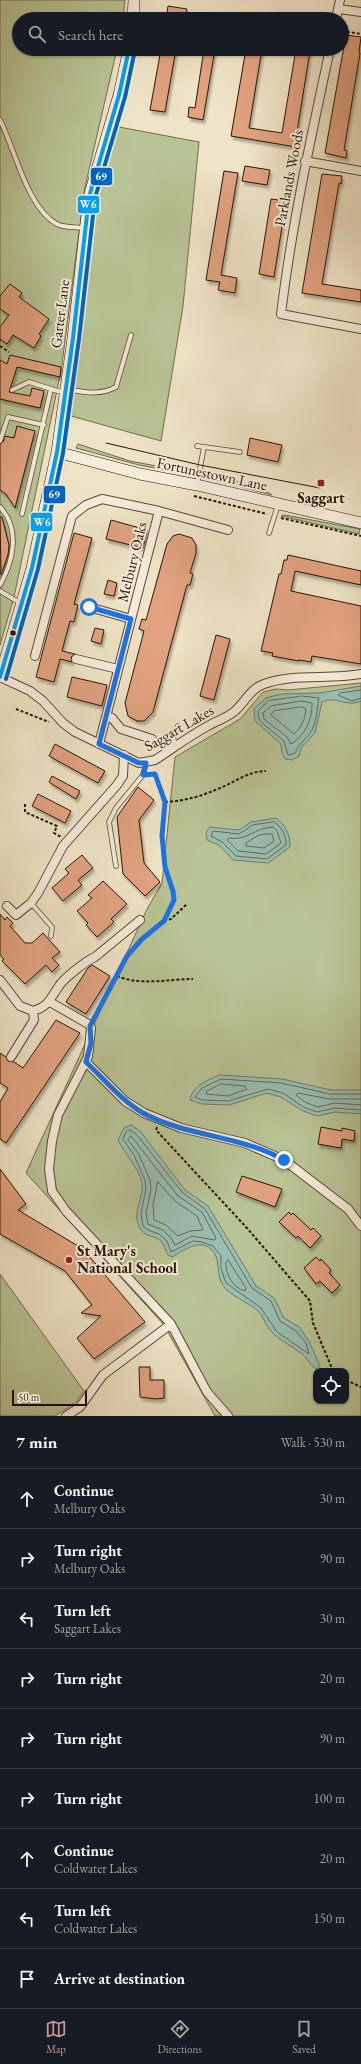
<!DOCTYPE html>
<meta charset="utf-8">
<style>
:root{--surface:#171b24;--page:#20242c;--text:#f1f3f6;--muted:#9ea1a6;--line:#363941;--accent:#c59692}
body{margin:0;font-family:"EB Garamond",serif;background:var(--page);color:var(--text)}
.controls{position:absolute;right:12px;bottom:12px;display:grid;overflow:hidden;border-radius:8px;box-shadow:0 1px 3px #0004}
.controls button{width:36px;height:36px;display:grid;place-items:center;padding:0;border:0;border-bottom:1px solid var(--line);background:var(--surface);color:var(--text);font:20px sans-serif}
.scale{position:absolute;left:12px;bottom:10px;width:75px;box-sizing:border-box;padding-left:4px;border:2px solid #291402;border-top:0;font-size:11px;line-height:14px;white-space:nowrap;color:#291402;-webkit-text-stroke:3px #f5eddb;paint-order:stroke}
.stop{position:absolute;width:12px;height:12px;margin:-9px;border:3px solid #1a73e8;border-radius:50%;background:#fff}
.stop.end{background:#1a73e8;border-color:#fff;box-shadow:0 1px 4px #0008}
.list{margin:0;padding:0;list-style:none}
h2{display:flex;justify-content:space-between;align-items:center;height:52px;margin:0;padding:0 16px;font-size:17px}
h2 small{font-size:13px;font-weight:400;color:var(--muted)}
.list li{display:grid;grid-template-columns:26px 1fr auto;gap:12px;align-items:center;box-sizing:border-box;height:60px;padding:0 16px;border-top:1px solid var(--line)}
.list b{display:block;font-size:15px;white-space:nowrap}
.list p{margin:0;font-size:13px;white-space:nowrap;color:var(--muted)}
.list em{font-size:13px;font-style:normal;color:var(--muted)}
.icon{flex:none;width:22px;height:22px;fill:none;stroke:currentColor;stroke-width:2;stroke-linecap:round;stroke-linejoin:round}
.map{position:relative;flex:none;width:361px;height:1416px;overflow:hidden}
.search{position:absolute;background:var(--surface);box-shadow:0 1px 3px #0004;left:12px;right:12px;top:12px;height:44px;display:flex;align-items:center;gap:10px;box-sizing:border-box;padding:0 14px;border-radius:22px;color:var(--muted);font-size:15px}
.sheet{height:592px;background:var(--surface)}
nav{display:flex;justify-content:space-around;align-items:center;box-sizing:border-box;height:56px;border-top:1px solid var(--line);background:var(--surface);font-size:11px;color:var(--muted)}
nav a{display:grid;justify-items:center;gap:2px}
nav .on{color:var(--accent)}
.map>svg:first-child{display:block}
.green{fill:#b9c496;stroke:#716c4c;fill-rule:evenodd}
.water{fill:#9abfb2;stroke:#6d7b6c}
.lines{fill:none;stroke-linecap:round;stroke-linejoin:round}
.shore{stroke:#626a5a;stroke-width:1}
.building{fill:#e1a280;stroke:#291402;filter:url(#shadow)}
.lane-casing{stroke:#5a4833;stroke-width:5.5}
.street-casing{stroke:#5a4833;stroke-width:10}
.secondary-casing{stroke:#291402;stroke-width:12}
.path{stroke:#291402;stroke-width:2;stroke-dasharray:3 2;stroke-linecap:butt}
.lane{stroke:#f5eddb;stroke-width:4}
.street{stroke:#f5eddb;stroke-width:8}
.secondary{stroke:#f5eddb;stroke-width:11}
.tram{stroke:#291402;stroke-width:1}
.bus-1-casing{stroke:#f5eddb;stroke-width:7}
.bus-2-casing{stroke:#f5eddb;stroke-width:7}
.bus-1{stroke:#029ff2;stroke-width:4}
.bus-2{stroke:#0065bd;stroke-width:4}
.route{stroke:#1a73e8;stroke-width:5}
.poi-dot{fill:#8f2418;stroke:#f5eddb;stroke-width:1.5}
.bus-dot{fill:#291402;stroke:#f5eddb;stroke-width:1.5}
.labels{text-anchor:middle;stroke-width:4;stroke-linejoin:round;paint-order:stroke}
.street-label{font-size:15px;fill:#291402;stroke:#f5eddb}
.poi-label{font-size:15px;font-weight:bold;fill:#291402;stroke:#f5eddb}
.line-badge{stroke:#f5eddb;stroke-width:1.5}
.badge-label{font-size:11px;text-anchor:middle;font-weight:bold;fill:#fff}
</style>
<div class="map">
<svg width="361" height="1416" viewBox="0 0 361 1416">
<defs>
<filter id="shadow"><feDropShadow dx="2" dy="3.5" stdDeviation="1" flood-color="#0004"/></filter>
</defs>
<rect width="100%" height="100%" fill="#efe4c7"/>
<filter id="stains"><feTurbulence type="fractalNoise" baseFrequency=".005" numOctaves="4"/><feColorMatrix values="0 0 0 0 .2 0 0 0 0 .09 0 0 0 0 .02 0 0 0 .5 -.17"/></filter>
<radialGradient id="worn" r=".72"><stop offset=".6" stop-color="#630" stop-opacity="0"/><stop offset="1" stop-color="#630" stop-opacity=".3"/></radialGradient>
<path class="green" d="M 0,0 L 125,0 L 123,19 L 19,19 L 19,49 L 117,49 L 85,187 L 61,371 L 14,597 L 0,645 Z
M 119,127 L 199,142 L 183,306 L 161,441 L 71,416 L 82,340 L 96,197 Z
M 78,444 L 130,461 L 193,473 L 192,475 L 139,465 L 76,448 Z
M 202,474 L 256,486 L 272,495 L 203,477 Z
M 285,515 L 360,529 L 359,534 L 281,516 Z
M 361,683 L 361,1416 L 215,1416 L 164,1325 L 26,1173 L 146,911 L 162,883 L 175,757 L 240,719 L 263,692 L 276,689 L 288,690 ZM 316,1371 L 346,1371 L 346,1401 L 316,1401 Z
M 0,1274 L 84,1391 L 76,1402 L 55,1416 L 0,1416 Z"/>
<path class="water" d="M 361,686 L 361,701 C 345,708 337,695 322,702 L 315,733 L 301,748 L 299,756 L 292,760 L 285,759 L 282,753 L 281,744 L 255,721 L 254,709 L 266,698 L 281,694 L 320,693 Z
M 276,818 C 286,826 290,834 290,847 L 268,863 L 233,860 L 219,845 L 207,840 L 206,832 L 210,827 L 239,830 L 251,822 Z
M 220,1075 L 282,1079 L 331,1090 L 361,1090 L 361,1114 L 335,1112 L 317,1116 L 301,1110 L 281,1097 L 267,1093 L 229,1105 L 202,1104 L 190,1100 C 192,1086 209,1079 220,1075 Z
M 131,1125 L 140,1131 L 185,1190 L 208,1206 L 256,1286 L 274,1298 L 284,1318 L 299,1327 L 309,1341 L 320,1366 L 316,1369 C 311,1366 310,1363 306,1358 C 296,1347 280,1342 270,1330 C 265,1325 264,1317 259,1312 C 248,1301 230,1297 222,1284 C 216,1273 221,1258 211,1249 C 199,1238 183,1251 172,1257 L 167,1254 C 161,1230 148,1242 140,1228 C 131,1213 144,1197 142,1183 C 139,1169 124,1152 118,1140 L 124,1128 Z"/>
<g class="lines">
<path class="shore" d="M 361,690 L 340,693 L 338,695 L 352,701 L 361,698
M 302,696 L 319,698 C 317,708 317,720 312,730 C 307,739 299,743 295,753 L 288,755 L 284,741 L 261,722 L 259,719 L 258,711 L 268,701 Z
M 302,701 L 312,703 C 312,719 306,735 291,744 L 287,737 L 264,719 L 263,713 L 271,706 Z
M 302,707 L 306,709 C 305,720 302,726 294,734 L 271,715 L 274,711 Z
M 274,822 C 282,827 286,835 286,845 L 267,859 L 236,856 L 222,842 L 211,836 L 213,831 L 239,834 L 253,825 Z
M 273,827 L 277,831 L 281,843 L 266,854 L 238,851 L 227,840 L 229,838 C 248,841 253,828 273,827 Z
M 265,834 L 272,834 L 274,841 L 264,848 L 246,846 L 246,843 L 257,836 Z
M 221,1084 L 245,1086 L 247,1089 L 228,1096 L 206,1094 L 206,1092 Z
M 361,1094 L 330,1094 L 281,1083 L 221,1079 L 202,1088 L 195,1097 L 202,1100 L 228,1101 L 268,1089 L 283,1093 L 303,1107 L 317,1112 L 335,1108 L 361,1110
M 361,1099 L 329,1099 L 298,1093 L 296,1095 L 305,1102 L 318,1107 L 335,1103 L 361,1105
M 130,1130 L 137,1135 L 182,1192 L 205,1209 L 252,1288 L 271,1301 L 280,1321 L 296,1331 L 306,1343 L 309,1354 L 277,1332 L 261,1308 L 226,1283 L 221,1268 L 221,1256 L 213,1246 L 202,1242 L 193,1241 L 171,1252 L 167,1241 L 159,1234 L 148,1230 L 143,1226 L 141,1213 L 146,1189 L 145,1180 L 134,1155 L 123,1139 L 126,1132 Z
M 131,1136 L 178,1196 L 202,1212 L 216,1238 L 215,1240 L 192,1236 L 175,1245 L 171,1238 L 163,1230 L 148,1224 L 146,1213 L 151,1189 L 150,1180 L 138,1153 L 128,1140 Z
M 158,1182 L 175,1201 L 197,1216 L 203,1230 L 190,1231 L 178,1236 L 166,1225 L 154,1220 L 153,1205 Z
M 228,1260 L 246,1288 L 245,1291 C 233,1288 225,1274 226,1262 Z"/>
</g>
<path class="building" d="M 168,6 L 187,9 L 185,19 L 166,19 Z
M 346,35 L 361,37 L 359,52 L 360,53 L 344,150 L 347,151 L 346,158 L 325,153 Z
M 161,49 L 176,49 L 165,112 L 150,110 Z
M 204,49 L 215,49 L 203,120 L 188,117 L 189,107 L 195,108 Z
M 246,49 L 262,49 L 249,128 L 282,133 L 296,49 L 310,51 L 297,132 L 299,132 L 296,147 L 231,136 Z
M 245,166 L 270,170 L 267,185 L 242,181 Z
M 224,171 L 238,173 L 221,275 L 237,278 L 235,293 L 218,290 L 220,282 L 206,280 Z
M 322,174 L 342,176 L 341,184 L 339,183 L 322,284 L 361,290 L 361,302 L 302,293 Z
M 271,199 L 286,201 L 274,277 L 259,274 Z
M 10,284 L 22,293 L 19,297 L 49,319 L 39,334 L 41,336 L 34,348 L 13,335 L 7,344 L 0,339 L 0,327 L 9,315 L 0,309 L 0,296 Z
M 10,355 L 61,367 L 60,377 L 17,367 L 9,392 L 30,396 L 32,388 L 44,391 L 40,408 L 0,399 L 0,360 L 7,364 Z
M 17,426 L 35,431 L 15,508 L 6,494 L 0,490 L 0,444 L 3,442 L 5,436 L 14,438 Z
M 250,438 L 282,445 L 278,462 L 247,455 Z
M 0,517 L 2,517 L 9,545 L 8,555 L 1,575 Z
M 111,520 L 147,530 L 143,548 L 106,539 Z
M 74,533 L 92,538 L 74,604 L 78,605 L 74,622 L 70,621 L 62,651 L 75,654 L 71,657 L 72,662 L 60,659 L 54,682 L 36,677 Z
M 179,534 L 192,538 L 196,545 L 196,553 L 190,573 L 193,574 L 190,585 L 187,585 L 153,712 L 144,721 L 137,721 L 128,716 L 125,703 L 144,631 L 139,629 L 142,619 L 146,620 L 167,544 L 173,536 Z
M 288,555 L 361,571 L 361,585 L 295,571 L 291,591 L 361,606 L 361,664 L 312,656 L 311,662 L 299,660 L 299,661 L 272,656 L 273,653 L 261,651 L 279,574 L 281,574 L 284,560 L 287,560 Z
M 108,580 L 117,583 L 114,596 L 104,594 Z
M 95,628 L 104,630 L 101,644 L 91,641 Z
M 216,635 L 230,639 L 214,700 L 200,696 Z
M 72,677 L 107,685 L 102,706 L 67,697 Z
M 55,744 L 105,771 L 98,783 L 49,756 Z
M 52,776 L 80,791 L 76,799 L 49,782 Z
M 138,787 L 154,800 L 139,820 L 144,863 L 160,882 L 145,896 L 123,874 L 117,817 Z
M 38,794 L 71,811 L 65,823 L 32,806 Z
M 82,855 L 93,868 L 78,880 L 82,885 L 63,901 L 52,888 L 69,873 L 65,869 Z
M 103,881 L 127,904 L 111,919 L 114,922 L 97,937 L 86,925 L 88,923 L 77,911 L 92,898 L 88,895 Z
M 0,914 L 5,920 L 7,917 L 13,923 L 10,926 L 25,943 L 32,943 L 43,933 L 60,952 L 52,958 L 59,965 L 52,972 L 46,965 L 25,984 L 2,961 L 4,959 L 0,955 Z
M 92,965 L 110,976 L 86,1014 L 66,1002 L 88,968 Z
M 56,1020 L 80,1033 L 6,1143 L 0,1139 L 0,1102 L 8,1088 L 0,1083 L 0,1053 L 6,1057 L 8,1061 L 14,1062 L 23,1068 Z
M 321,1127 L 342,1131 L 342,1128 L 355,1131 L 354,1141 L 342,1139 L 341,1148 L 318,1144 Z
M 0,1169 L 26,1204 L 18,1210 L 83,1249 L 145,1322 L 94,1359 L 77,1338 L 101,1316 L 81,1313 L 92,1305 L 65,1271 L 0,1234 Z
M 242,1176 L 282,1189 L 275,1207 L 236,1192 Z
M 289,1212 L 291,1215 L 293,1213 L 311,1230 L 313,1228 L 321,1236 L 310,1248 L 298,1236 L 296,1238 L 279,1222 Z
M 316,1257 L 320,1261 L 321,1259 L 331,1270 L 329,1273 L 340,1285 L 332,1293 L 320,1281 L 316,1284 L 304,1268 Z
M 139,1367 L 150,1367 L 150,1380 L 164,1380 L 164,1398 L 156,1399 L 140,1397 Z"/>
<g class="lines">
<g class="lane-casing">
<path id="lane" d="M 0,120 C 15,149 27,208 57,224 C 64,228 77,227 85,228
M 66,389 C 84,392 99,396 116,387 L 131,335
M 12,390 L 29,382 L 64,393
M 0,441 L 8,417 L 44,425
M 197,446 L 240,452
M 197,484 L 204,447
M 0,507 C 21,529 13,562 0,585
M 22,514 L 51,389
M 269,533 L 278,505
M 0,591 L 20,603
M 177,745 L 173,739 L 178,726
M 116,866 L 109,822 L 116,808 L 143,775 L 146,763
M 31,903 L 52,927 L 51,936"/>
</g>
<g class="street-casing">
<path id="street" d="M 339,9 L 361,12
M 336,19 L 340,0
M 330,49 C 311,137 292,224 281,314 L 361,329
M 305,161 L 361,171
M 89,607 L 131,619
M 35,656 L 72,516 L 86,505 L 102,499 L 159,511 L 228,530
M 76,659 L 118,669
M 0,677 L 30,691 L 43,701 L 63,723 L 75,732 L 139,763 L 155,760 C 172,749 188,737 206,727 C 216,721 227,718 235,711 C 246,701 250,689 264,684 C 293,673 330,680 361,674
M 108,717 L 112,718 L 121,729 L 152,739
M 99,744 L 159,511
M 7,906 L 16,915 L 31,903 L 38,893 L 63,846 L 117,785 L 123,776 L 124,755
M 0,980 L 20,1006 L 33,1011
M 50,1002 L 90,1025 L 91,1028 L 88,1057 L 58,1115 L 52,1141 L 49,1169 L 52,1191 L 66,1211 L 171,1324 L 207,1392 L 228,1416
M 11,1057 L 34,1020 L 33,1011 C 48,1007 50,999 59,986 C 64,978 86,961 95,957 L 140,920
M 86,1062 L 125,1101 L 144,1113 L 181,1128 L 245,1143 L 284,1160 L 348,1209 L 361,1226
M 66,1416 L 80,1407 L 103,1375 L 171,1324"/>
</g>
<g class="secondary-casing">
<path id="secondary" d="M 133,19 L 134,0
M 57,452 L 140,474 L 197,485 L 361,523
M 0,677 L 32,568 L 57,452 L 73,338 L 89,197 L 119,95 L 129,49"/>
</g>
<path class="path" d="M 342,31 L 361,34
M 0,341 L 0,340
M 0,346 L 9,352
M 194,496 L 267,514
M 281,518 L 361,536
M 16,709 L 49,722
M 165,802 C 185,801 202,796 220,788 C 235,782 249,771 266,771
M 25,804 L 25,812 L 57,826 L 54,833 L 61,837
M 164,921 L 171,919 L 187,904
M 117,976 C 140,986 169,979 193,979
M 94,1018 L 127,956 L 142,939 L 164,921 L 174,900 L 165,867 L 162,836 L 165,802 L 155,774 L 149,775
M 157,1127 L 156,1130 L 246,1227 L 310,1301 L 313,1323 L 333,1371
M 346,1380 L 361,1387"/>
<use href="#lane" class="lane"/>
<use href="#street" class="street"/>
<use href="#secondary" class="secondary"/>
<path class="tram" d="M 106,443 L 200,465 L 320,488"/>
<g class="bus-1-casing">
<path id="bus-1" d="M 0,677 L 32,568 L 57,452 L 73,338 L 89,197 L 119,95 L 129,49"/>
</g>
<g class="bus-2-casing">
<path id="bus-2" d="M 6,679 L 38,569 L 63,453 L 79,339 L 95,198 L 125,97 L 135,50"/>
</g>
<use href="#bus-1" class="bus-1"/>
<use href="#bus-2" class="bus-2"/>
</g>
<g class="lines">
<path class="route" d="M 89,607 L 131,619 L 99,744 L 139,763 L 146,763 L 143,775 L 155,774 L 165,802 L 162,836 L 165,867 L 173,891 L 174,900 L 164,921 L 142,939 L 127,956 L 90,1026 L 91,1043 L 86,1062 C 105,1080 121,1100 143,1113 C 187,1137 240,1135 284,1160"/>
</g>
<g class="poi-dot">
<rect x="317" y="479" width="8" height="8" rx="2"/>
<circle cx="69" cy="1260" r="4"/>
</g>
<circle class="bus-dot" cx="13" cy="633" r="3.5"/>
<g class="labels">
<g class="street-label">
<text transform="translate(289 178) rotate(-79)" y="5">Parklands Woods</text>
<text transform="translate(60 314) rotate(-83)" y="5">Garter Lane</text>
<text transform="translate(212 474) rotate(12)" y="5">Fortunestown Lane</text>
<text transform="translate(132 562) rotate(-76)" y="5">Melbury Oaks</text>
<text transform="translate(179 728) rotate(-30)" y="5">Saggart Lakes</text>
</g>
<g class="poi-label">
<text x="321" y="503">Saggart</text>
<text x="77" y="1256" text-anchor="start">St Mary's<tspan x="77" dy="17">National School</tspan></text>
</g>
</g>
<g class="line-badge">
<rect x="90" y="167" width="23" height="19" rx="4" fill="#0065bd"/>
<rect x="77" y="195" width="23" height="19" rx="4" fill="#029ff2"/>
<rect x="43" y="485" width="23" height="19" rx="4" fill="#0065bd"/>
<rect x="30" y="512" width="23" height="20" rx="4" fill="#029ff2"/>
</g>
<g class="badge-label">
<text x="101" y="180">69</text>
<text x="88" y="208">W6</text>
<text x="54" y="498">69</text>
<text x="42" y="526">W6</text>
</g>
<rect width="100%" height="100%" filter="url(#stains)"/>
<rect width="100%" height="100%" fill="url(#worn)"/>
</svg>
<div class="controls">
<button><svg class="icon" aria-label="locate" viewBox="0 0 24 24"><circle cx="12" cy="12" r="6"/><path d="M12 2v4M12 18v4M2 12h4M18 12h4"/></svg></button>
</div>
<div class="scale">50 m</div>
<div class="stop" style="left:89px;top:607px"></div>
<div class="stop end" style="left:284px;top:1160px"></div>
<div class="search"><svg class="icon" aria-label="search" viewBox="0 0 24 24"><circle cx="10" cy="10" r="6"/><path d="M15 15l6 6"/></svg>Search here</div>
</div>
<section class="sheet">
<h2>7 min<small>Walk · 530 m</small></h2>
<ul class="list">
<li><svg class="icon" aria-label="ahead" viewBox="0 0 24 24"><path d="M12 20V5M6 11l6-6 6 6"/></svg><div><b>Continue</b><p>Melbury Oaks</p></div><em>30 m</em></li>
<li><svg class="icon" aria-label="right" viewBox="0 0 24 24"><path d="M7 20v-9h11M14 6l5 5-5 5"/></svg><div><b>Turn right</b><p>Melbury Oaks</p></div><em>90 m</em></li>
<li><svg class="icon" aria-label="left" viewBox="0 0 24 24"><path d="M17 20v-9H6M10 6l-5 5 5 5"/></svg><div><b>Turn left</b><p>Saggart Lakes</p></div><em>30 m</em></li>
<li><svg class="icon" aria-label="right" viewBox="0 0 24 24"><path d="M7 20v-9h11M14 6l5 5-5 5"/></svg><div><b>Turn right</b></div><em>20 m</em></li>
<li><svg class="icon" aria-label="right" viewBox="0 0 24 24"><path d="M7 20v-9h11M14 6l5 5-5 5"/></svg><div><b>Turn right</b></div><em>90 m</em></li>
<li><svg class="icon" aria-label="right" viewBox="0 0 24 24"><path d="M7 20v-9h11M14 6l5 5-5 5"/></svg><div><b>Turn right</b></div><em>100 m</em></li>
<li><svg class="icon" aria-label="ahead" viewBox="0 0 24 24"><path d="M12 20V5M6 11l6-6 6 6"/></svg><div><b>Continue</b><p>Coldwater Lakes</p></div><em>20 m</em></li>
<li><svg class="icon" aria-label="left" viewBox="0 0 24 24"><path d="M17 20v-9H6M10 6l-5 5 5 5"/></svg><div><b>Turn left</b><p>Coldwater Lakes</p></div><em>150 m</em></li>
<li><svg class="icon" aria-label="arrive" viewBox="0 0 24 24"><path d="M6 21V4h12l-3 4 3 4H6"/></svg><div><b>Arrive at destination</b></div></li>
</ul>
</section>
<nav>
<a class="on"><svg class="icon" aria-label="map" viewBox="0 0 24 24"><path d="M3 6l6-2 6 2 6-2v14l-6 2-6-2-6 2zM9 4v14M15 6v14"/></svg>Map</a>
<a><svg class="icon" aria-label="directions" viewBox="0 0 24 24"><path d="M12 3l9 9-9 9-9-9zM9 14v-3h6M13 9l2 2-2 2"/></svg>Directions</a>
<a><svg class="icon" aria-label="saved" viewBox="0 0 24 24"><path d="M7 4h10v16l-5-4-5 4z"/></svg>Saved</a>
</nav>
